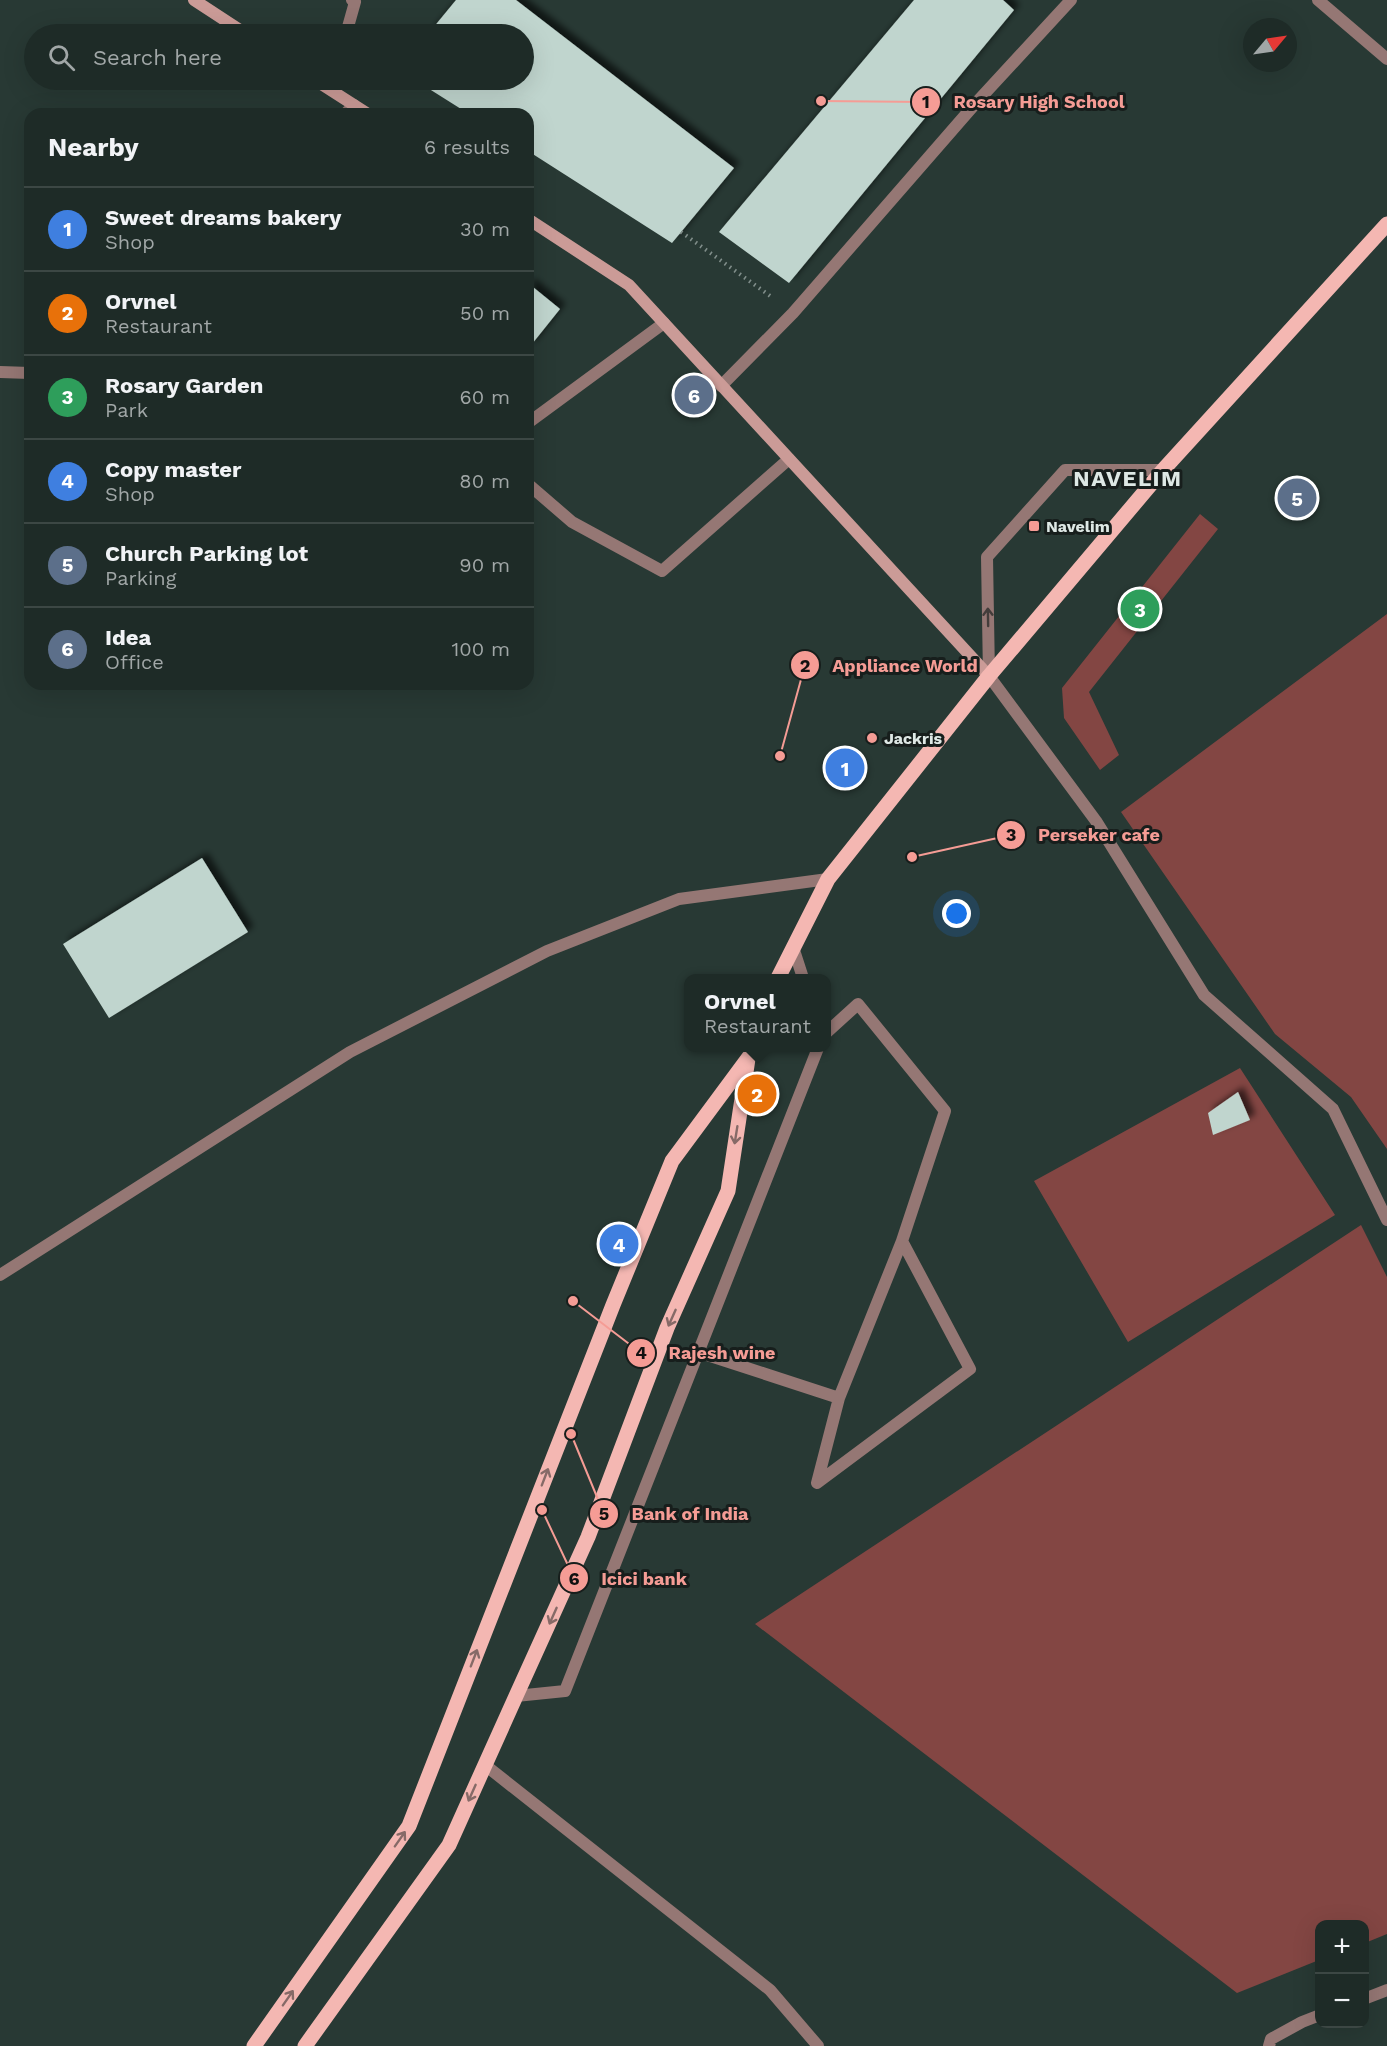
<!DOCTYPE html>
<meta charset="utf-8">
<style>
:root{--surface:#1e2b27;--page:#2b3733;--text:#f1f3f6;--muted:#a1a7a7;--line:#3c4744;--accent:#f59c95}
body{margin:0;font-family:"Work Sans",sans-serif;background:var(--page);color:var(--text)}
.controls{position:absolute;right:18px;bottom:18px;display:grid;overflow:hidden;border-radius:12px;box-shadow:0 6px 24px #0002}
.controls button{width:54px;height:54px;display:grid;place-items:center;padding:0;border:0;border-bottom:2px solid var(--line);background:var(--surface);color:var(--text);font:30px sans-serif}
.compass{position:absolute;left:1243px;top:18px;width:54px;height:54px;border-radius:50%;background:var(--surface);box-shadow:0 6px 24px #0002;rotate:61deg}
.you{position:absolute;left:957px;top:914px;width:21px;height:21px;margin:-15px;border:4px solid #fff;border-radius:50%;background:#1a73e8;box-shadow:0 0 0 9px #1a73e833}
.badge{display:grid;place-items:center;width:39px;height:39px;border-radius:50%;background:var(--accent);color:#fff;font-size:20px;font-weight:700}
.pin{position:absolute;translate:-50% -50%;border:3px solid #fff;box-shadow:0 2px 6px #0006}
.popup{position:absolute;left:684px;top:974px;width:147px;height:78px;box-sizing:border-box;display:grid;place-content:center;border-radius:12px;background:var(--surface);filter:drop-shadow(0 2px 4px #0005);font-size:20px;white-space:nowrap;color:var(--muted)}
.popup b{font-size:22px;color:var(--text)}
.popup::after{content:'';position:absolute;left:50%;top:100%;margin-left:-12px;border:12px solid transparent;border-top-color:var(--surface)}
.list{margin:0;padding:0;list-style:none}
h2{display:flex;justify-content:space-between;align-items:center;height:78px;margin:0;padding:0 24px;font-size:26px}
h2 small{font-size:20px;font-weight:400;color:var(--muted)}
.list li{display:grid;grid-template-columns:39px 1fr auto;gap:18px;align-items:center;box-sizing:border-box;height:84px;padding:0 24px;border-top:2px solid var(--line)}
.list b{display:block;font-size:22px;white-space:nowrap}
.list p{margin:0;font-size:20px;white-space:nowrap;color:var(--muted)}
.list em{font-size:20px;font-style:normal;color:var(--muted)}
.icon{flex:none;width:33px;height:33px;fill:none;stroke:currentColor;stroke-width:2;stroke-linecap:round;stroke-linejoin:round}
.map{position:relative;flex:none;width:1387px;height:2046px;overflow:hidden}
.search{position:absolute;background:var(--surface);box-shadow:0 6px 24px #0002;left:24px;top:24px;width:510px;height:66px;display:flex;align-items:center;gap:15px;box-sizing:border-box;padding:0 21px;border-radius:33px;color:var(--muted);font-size:22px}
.panel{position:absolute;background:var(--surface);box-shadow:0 6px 24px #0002;left:24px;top:108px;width:510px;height:582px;border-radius:18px}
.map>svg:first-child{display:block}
.green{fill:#834643}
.building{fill:#c0d5ce;filter:url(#shadow)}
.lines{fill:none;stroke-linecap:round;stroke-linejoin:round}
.path{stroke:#808e8a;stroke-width:4;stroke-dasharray:1.5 4.5;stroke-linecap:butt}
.lane{stroke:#957774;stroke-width:12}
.street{stroke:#957774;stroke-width:12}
.secondary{stroke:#cb9b97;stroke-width:12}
.primary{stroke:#f4b7b2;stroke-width:15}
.oneway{stroke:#433d3b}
.oneway2{stroke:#866a67}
.poi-dot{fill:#f59c95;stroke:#171e1c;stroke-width:2}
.labels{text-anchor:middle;stroke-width:6;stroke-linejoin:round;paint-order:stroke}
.poi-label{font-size:16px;font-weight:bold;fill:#dee8e5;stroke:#171e1c;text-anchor:start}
.district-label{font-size:22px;font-weight:bold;letter-spacing:1.5px;fill:#dee8e5;stroke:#171e1c}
.leader{fill:none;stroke:#f59c95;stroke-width:2}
.callout-dot{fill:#f59c95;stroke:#171e1c;stroke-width:2}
.mark-label{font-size:18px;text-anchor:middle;font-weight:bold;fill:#111}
.callout-label{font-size:18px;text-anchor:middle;font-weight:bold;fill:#f59c95;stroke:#171e1c;stroke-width:6;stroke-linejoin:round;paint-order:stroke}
</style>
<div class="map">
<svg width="1387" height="2046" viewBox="0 0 1387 2046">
<defs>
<filter id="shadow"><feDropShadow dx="5.5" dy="-5.5" stdDeviation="3" flood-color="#0009"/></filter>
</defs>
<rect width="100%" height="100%" fill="#283934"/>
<path class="green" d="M 1200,514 L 1218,529 L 1089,692 L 1119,755 L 1100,770 L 1064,718 L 1062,688 Z
M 1387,614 L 1387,1149 L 1351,1097 L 1275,1034 L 1121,812 Z
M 1240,1068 L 1335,1215 L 1128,1342 L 1034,1181 Z
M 1361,1225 L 1387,1277 L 1387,1934 L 1365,1943 L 1364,1924 L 1320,1924 L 1319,1960 L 1237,1993 L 755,1624 Z"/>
<path class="building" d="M 456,0 L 516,0 L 734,168 L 672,243 L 528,151 L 528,114 L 469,114 L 415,80 L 524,80 L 524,34 L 428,34 Z
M 914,0 L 1003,0 L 1014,10 L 789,283 L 719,232 Z
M 528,283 L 560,309 L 528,349 Z
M 202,858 L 248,932 L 109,1018 L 63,944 Z
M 1238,1092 L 1250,1120 L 1213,1135 L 1208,1113 Z"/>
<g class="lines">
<path class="path" d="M 681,232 L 773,298"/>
<path class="lane" d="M 346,34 L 355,2 L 352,0
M 528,423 L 664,323
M 528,484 L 572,522 L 662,571 L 789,459
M 989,676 L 987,557 L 1065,470 L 1163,470
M 793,947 L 803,978
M 516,1696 L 565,1691 L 818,1048"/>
<path class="street" d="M 1318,0 L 1387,59
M 345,114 L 354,105
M 0,372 L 30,373
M 721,386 L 793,313 L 975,104 L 1071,0
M 989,676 L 1096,821 L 1204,995 L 1333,1109 L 1387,1220
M 826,1033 L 858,1004 L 945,1111 L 902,1241
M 0,1275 L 350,1052 L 547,951 L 679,899 L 828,879
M 698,1352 L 839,1398 L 902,1241 L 970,1369 L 817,1483 L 839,1398
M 485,1765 L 770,1990 L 818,2046
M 1364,1999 L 1387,1990
M 1269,2046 L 1271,2039 L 1302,2022 L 1320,2015"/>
<path class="secondary" d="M 194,0 L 246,34
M 315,80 L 368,114
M 528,219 L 629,285 L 989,676"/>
<path class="primary" d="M 778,978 L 828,879 L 989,676 L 1163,470 L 1387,224
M 254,2046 L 409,1826 L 613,1305 L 672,1161 L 749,1057
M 305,2046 L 449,1845 L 516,1696 L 588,1537 L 667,1328 L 728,1191 L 748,1059"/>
</g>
<defs><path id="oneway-shaft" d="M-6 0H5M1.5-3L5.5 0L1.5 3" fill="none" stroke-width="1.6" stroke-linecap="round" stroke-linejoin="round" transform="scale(1.5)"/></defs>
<use class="oneway" href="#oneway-shaft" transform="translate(988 617) rotate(-91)"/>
<g class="oneway2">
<use href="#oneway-shaft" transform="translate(736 1135) rotate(99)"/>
<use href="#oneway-shaft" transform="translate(672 1318) rotate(114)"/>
<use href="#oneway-shaft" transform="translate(545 1477) rotate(-69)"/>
<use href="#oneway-shaft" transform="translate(553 1616) rotate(114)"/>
<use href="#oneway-shaft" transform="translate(474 1658) rotate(-69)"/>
<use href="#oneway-shaft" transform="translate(472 1793) rotate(114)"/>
<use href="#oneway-shaft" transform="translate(400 1839) rotate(-55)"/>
<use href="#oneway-shaft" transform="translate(288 1998) rotate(-55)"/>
</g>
<g class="poi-dot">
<rect x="1028" y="520" width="12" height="12" rx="3"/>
<circle cx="872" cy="738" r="6"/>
</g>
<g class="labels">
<g class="poi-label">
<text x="1046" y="532">Navelim</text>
<text x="884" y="744">Jackris</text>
</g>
<g class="district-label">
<text x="1128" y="486">NAVELIM</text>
</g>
</g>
<path class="leader" d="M821 101L926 102M780 756L805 665M912 857L1011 835M573 1301L641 1353M571 1434L604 1514M542 1510L574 1578"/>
<g class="callout-dot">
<circle cx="821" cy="101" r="6"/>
<circle cx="780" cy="756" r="6"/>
<circle cx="912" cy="857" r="6"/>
<circle cx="573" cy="1301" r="6"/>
<circle cx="571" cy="1434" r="6"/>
<circle cx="542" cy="1510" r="6"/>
<circle cx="926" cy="102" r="15"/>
<circle cx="805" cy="665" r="15"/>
<circle cx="1011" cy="835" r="15"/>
<circle cx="641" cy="1353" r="15"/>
<circle cx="604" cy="1514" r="15"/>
<circle cx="574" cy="1578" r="15"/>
</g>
<g class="mark-label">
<text x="926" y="108">1</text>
<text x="805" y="672">2</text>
<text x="1011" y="841">3</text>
<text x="641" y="1359">4</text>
<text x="604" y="1520">5</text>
<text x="574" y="1585">6</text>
</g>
<g class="callout-label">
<text x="1039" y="108">Rosary High School</text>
<text x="905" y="672">Appliance World</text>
<text x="1099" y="841">Perseker cafe</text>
<text x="722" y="1359">Rajesh wine</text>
<text x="690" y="1520">Bank of India</text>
<text x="644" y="1585">Icici bank</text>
</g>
</svg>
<div class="controls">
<button>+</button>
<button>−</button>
</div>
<svg class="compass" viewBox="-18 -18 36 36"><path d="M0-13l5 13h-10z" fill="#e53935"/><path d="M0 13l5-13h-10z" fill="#a1a7a7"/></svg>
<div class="you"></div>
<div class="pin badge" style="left:845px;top:768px;background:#3f7fe0">1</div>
<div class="pin badge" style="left:757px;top:1094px;background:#e8710a">2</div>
<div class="popup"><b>Orvnel</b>Restaurant</div>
<div class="pin badge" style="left:1140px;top:609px;background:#2e9e5b">3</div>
<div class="pin badge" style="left:619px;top:1244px;background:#3f7fe0">4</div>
<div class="pin badge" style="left:1297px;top:498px;background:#5c6f8a">5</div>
<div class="pin badge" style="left:694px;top:395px;background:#5c6f8a">6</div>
<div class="search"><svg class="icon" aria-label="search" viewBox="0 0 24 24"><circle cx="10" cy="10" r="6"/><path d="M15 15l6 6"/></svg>Search here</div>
<section class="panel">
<h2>Nearby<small>6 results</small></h2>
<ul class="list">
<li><span class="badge" style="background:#3f7fe0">1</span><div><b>Sweet dreams bakery</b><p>Shop</p></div><em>30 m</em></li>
<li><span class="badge" style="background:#e8710a">2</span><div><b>Orvnel</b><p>Restaurant</p></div><em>50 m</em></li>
<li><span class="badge" style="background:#2e9e5b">3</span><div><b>Rosary Garden</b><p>Park</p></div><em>60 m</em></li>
<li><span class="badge" style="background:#3f7fe0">4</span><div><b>Copy master</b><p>Shop</p></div><em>80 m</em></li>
<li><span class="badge" style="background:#5c6f8a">5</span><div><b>Church Parking lot</b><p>Parking</p></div><em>90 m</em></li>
<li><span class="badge" style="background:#5c6f8a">6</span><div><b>Idea</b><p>Office</p></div><em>100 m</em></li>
</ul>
</section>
</div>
